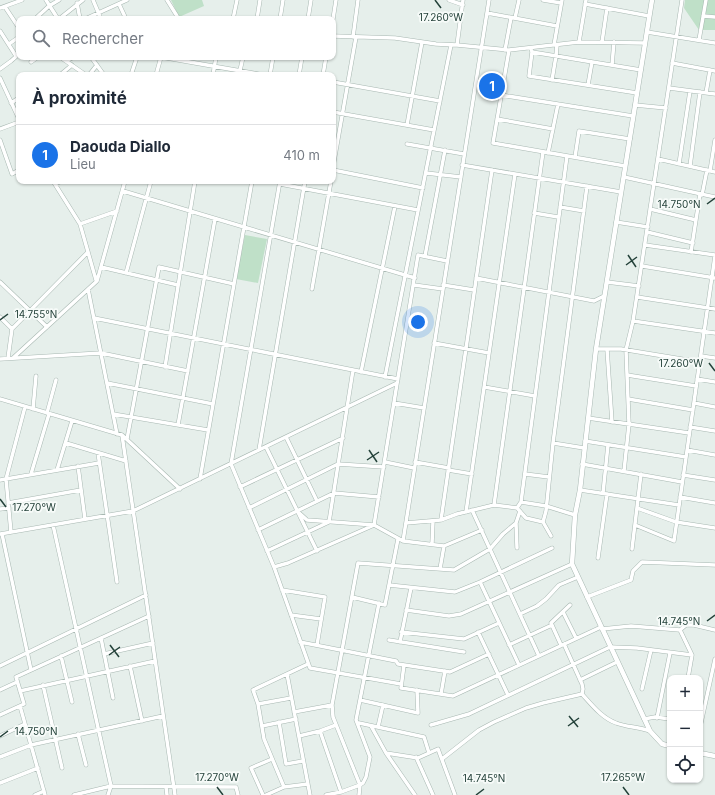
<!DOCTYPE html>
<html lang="fr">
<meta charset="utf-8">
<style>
:root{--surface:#fff;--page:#f2f2f3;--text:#1f2937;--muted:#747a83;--line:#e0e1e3;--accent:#1a73e8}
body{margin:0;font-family:Inter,sans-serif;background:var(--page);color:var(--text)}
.controls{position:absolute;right:12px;bottom:12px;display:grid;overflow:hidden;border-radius:8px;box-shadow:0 1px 3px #0004}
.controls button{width:36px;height:36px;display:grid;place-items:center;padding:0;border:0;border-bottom:1px solid var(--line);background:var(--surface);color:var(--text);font:20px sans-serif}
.you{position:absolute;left:418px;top:322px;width:14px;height:14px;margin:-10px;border:3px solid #fff;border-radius:50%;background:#1a73e8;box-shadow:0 0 0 6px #1a73e833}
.badge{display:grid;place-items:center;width:26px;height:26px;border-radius:50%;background:var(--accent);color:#fff;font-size:13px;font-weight:700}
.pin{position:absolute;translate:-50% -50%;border:2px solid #fff;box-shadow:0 1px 4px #0006}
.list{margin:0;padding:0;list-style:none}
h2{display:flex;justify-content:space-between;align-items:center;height:52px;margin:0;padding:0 16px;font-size:17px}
h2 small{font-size:13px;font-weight:400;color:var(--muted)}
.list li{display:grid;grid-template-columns:26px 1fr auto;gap:12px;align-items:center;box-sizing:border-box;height:60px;padding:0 16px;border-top:1px solid var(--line)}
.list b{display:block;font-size:15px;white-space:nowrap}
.list p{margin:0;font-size:13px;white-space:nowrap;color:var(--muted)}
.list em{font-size:13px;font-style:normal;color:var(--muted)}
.icon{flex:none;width:22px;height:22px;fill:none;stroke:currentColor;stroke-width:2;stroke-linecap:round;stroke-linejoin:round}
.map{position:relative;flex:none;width:715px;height:795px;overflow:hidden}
.search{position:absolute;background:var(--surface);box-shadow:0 1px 3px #0004;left:16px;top:16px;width:320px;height:44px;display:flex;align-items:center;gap:10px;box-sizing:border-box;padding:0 14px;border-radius:8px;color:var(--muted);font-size:15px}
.panel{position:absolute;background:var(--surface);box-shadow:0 1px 3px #0004;left:16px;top:72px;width:320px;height:112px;border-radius:8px}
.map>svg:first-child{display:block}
.green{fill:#bfe0c8}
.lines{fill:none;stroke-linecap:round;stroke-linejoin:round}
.minor-casing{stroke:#a8b8b2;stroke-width:4.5}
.tertiary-casing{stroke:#a8b8b2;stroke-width:5.5}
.minor{stroke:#fff;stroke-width:3.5}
.tertiary{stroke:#fff;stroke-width:4.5}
.ticks{fill:none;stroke:#24423a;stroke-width:1.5}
.ticks-label{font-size:10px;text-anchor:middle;fill:#24423a;stroke:#f7fbf9;stroke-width:3.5;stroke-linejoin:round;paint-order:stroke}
</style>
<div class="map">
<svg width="715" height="795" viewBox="0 0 715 795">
<rect width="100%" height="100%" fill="#e6efeb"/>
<path class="green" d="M 171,0 L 202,0 L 204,6 L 179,17 Z
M 685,0 L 715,0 L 715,30 L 699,30 L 684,8 Z
M 245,235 L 267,239 L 258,283 L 236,279 Z"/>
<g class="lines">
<g class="minor-casing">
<path id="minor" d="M 46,0 L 58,19
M 93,0 L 101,19
M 167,0 L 177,16 L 176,19
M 449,0 L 463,5
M 543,0 L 561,3
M 77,3 L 80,19
M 119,4 L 126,19
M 585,4 L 649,16
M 5,7 L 19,28
M 0,8 L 22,0
M 487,13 L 557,26
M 703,16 L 715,17
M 515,18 L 519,0
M 35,19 L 49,6 L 59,0
M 59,19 L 83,0
M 85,19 L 127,0
M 233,19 L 237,0
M 257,19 L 260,0
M 280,19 L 283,0
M 308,19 L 311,0
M 333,19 L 336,0
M 0,31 L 16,56
M 647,32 L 715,43
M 333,36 L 395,38 L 436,44 L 457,45 L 509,50 L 579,42 L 645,43
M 353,37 L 358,0
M 699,40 L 706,0
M 579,42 L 586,0
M 602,42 L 607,8
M 9,44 L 19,37
M 457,45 L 463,0
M 554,45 L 562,0
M 531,48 L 532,52 L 529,76 L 637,93
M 505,50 L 511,18
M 509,50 L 493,143 L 625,166
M 532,52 L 641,70
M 60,57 L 86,75
M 91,57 L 104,75
M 161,57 L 264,75
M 66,61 L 74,57
M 31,62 L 38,57
M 672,63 L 715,71
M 612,65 L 614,42
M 0,69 L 11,61 L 19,54
M 60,75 L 72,65
M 89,75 L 97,65
M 131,75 L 137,57
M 156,75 L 161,57
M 213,75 L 216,57
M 239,75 L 243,57
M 270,75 L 273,57
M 299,75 L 302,57
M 323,75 L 326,57
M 0,78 L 19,119
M 552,80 L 556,56 L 557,45
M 333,82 L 440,101
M 588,85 L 592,62
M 669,88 L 715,94
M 706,93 L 710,70
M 501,95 L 633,116
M 11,103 L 19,98
M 635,105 L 666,108
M 333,112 L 434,130
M 497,119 L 553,129
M 407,125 L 422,42
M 0,129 L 19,122
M 0,140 L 12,174 L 19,170
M 407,144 L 464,154
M 548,153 L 558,104
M 575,157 L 579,131 L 630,139
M 658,159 L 715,172
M 679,164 L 690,91
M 462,165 L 621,192
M 690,166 L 700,92
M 333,167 L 356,37
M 333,170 L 423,188
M 710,171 L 715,140
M 426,173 L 461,177
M 624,177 L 715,197
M 53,181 L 80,224 L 96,280
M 280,181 L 231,464 L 274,567 L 310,668 L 401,684
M 55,184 L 62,181
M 280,184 L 418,210
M 123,191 L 415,278
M 702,195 L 707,170
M 560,207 L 584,211
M 650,209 L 696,220
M 534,213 L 558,217
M 616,222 L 648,227
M 80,224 L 117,211
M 647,232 L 693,243
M 645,245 L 715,255
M 691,252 L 700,194
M 425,256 L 445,150
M 642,266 L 715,278
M 101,267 L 178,285
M 126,273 L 151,181
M 476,278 L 594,301 L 604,296
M 0,282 L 47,327
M 607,282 L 639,286
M 414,285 L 443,289
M 443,285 L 474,290
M 88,289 L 117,434
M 312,289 L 331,181
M 637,297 L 715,309
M 0,317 L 12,329
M 94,318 L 398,379
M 633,321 L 715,333
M 434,343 L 489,353
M 596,349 L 621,349 L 700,362
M 607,349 L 612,422
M 701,356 L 715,358
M 8,358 L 12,329 L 88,252
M 13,358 L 97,281 L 125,181
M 0,359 L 101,353 L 188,371
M 165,367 L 195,181
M 361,372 L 395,206
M 627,375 L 696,386
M 385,377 L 451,45
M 697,379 L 715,382
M 107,383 L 213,404
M 484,387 L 535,396
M 0,399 L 122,435 L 180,489
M 628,399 L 693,410
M 394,403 L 424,408
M 694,403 L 715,407
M 33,409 L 36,376
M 47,413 L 56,380
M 113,414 L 208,430
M 588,418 L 689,433
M 178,425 L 215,219
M 690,427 L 715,431
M 122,435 L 175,795
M 286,437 L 317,501
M 127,439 L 159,267 L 234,284
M 585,441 L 686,457
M 66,443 L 126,461
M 553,443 L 584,448
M 266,447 L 317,551
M 259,450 L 305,181
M 687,450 L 715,455
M 98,453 L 117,582
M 385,462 L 414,468
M 415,462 L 449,468
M 582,464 L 682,482
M 78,466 L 85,519
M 57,470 L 72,421
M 448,470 L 472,474
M 624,471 L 629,424 L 626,350 L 633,321 L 682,0
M 31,474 L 49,414
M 525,474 L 549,477
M 683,475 L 715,480
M 200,479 L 252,181
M 0,480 L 99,463
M 240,487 L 343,438
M 580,490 L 679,505
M 603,493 L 608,445
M 680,497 L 715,503
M 521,502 L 546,506 L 575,515
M 8,503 L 81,490
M 494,505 L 543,152
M 249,508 L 338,464 L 384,467
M 517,508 L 521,502 L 567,156
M 637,508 L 676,522 L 715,528
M 0,509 L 9,508
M 472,510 L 539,656
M 297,511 L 307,520 L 374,525 L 403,541 L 444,546 L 482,530
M 466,512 L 515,174
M 441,520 L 492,170
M 406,523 L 441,520 L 457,514 L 494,505 L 517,508 L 526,518 L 543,522
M 516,523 L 517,548
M 53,525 L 111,786 L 108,795
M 374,525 L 418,255 L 447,261
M 635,525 L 674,541 L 715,256
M 258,530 L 334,493 L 379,497
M 11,532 L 6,479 L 25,407
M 0,534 L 133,511 L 397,383
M 2,534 L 31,670
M 551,536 L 543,522 L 546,511 L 553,443 L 587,186
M 403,541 L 489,0
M 432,544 L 433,521
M 632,549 L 641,474
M 267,551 L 329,522 L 353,370
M 598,558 L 607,494
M 274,567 L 288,563 L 372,526
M 440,569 L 444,546
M 480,582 L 519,665
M 389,585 L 455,592 L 480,582 L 552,548
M 282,590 L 325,597 L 317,645
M 352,597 L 385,605 L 398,539
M 587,597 L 631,580 L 633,571 L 642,562 L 715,565
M 406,610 L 449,616 L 461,614 L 572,564
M 563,612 L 576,638
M 520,614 L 537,606 L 546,599 L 559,585 L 578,577
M 291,615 L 321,619
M 602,629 L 631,626 L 680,630 L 686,625 L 694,625 L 715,630
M 680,630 L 692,655 L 688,678
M 401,632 L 464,639 L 499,623
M 478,632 L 508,695
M 101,638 L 113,698
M 389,640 L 464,652
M 300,642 L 396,661 L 398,664 L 450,672 L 489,654
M 400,642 L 411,588
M 564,644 L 582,684 L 583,689 L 582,694 C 592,705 602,718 616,723 C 626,727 639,727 650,731
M 509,645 L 552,625
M 561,645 L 551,623 L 570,605
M 104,654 L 153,643
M 61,656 L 72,702
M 404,665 L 401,688 L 453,696 L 601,627
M 0,666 L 146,595
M 130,666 L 142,721
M 287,674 L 310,795
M 580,680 L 617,662
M 43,685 L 62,768
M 642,689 L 651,650
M 0,690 L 17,682
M 20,691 L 155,661
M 441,694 L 445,671
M 360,700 L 418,713 L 417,690
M 258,704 L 291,698
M 20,706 L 45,795
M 294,712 L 332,705
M 0,715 L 24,704 L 16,677 L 149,616
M 657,718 L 670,653
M 644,719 L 655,717 L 670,719
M 279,722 L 286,764 L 303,761
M 359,723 L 424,737 L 429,753
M 700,723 L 701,723 L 715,659
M 431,725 L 469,714 L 610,647 L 637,648 L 692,655
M 262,726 L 296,719
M 371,726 L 386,753 L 415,795
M 378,727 L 383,705
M 320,731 L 341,792
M 78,734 L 86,765
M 0,736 L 25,724
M 299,736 L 320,731 L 336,725
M 386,753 L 418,758 L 438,749 L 455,795
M 0,757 L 31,745 L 163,716
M 416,757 L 433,795
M 442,759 L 479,730 L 494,722 L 526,708 L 543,703 L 582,694
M 0,783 L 38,768
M 166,787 L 167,795
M 284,787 L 264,739 L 258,704 L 253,690 L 308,664
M 35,795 L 44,791
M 74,795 L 111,786 L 236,787 L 238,795
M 263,795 L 251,768 L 272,759
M 266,795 L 284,787 L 308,784
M 326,795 L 341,792 L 360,785 L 363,783 L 366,777 L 370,757 L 356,720 L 379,603
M 359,795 L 360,785 L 333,717 L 332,705 L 358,563 L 454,570 L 490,549 L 503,534 L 516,523 L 520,511"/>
</g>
<g class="tertiary-casing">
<path id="tertiary" d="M 652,0 L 596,349 L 580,490 L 575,515 L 572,564 L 650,731 L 662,744 L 670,746
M 700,753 L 715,756"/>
</g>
<use href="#minor" class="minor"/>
<use href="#tertiary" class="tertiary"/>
</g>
<path class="ticks" d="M 435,0 L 441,8M 707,204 L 715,198M 628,255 L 636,267M 626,265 L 637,257M 0,320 L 8,314M 709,363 L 715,371M 369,450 L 377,462M 367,460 L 379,452M 0,499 L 6,507M 707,621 L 715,615M 110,645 L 119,657M 109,655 L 120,647M 569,716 L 578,727M 568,726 L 579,718M 0,737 L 8,731M 217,787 L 223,795M 623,787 L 629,795M 476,795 L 484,789"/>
<g class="ticks-label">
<text x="441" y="21">17.260°W</text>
<text x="679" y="208">14.750°N</text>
<text x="36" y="318">14.755°N</text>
<text x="681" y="367">17.260°W</text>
<text x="34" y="511">17.270°W</text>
<text x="679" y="625">14.745°N</text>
<text x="36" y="735">14.750°N</text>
<text x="217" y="781">17.270°W</text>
<text x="623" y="781">17.265°W</text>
<text x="484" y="782">14.745°N</text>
</g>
</svg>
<div class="controls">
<button>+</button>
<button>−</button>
<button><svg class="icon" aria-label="locate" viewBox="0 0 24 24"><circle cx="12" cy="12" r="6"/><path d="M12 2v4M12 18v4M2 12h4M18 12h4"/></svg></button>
</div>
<div class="you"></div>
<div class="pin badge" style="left:492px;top:86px">1</div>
<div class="search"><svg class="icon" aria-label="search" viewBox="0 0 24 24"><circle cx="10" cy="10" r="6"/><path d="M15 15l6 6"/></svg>Rechercher</div>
<section class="panel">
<h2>À proximité<small></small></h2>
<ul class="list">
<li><span class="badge">1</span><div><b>Daouda Diallo</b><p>Lieu</p></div><em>410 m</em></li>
</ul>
</section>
</div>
